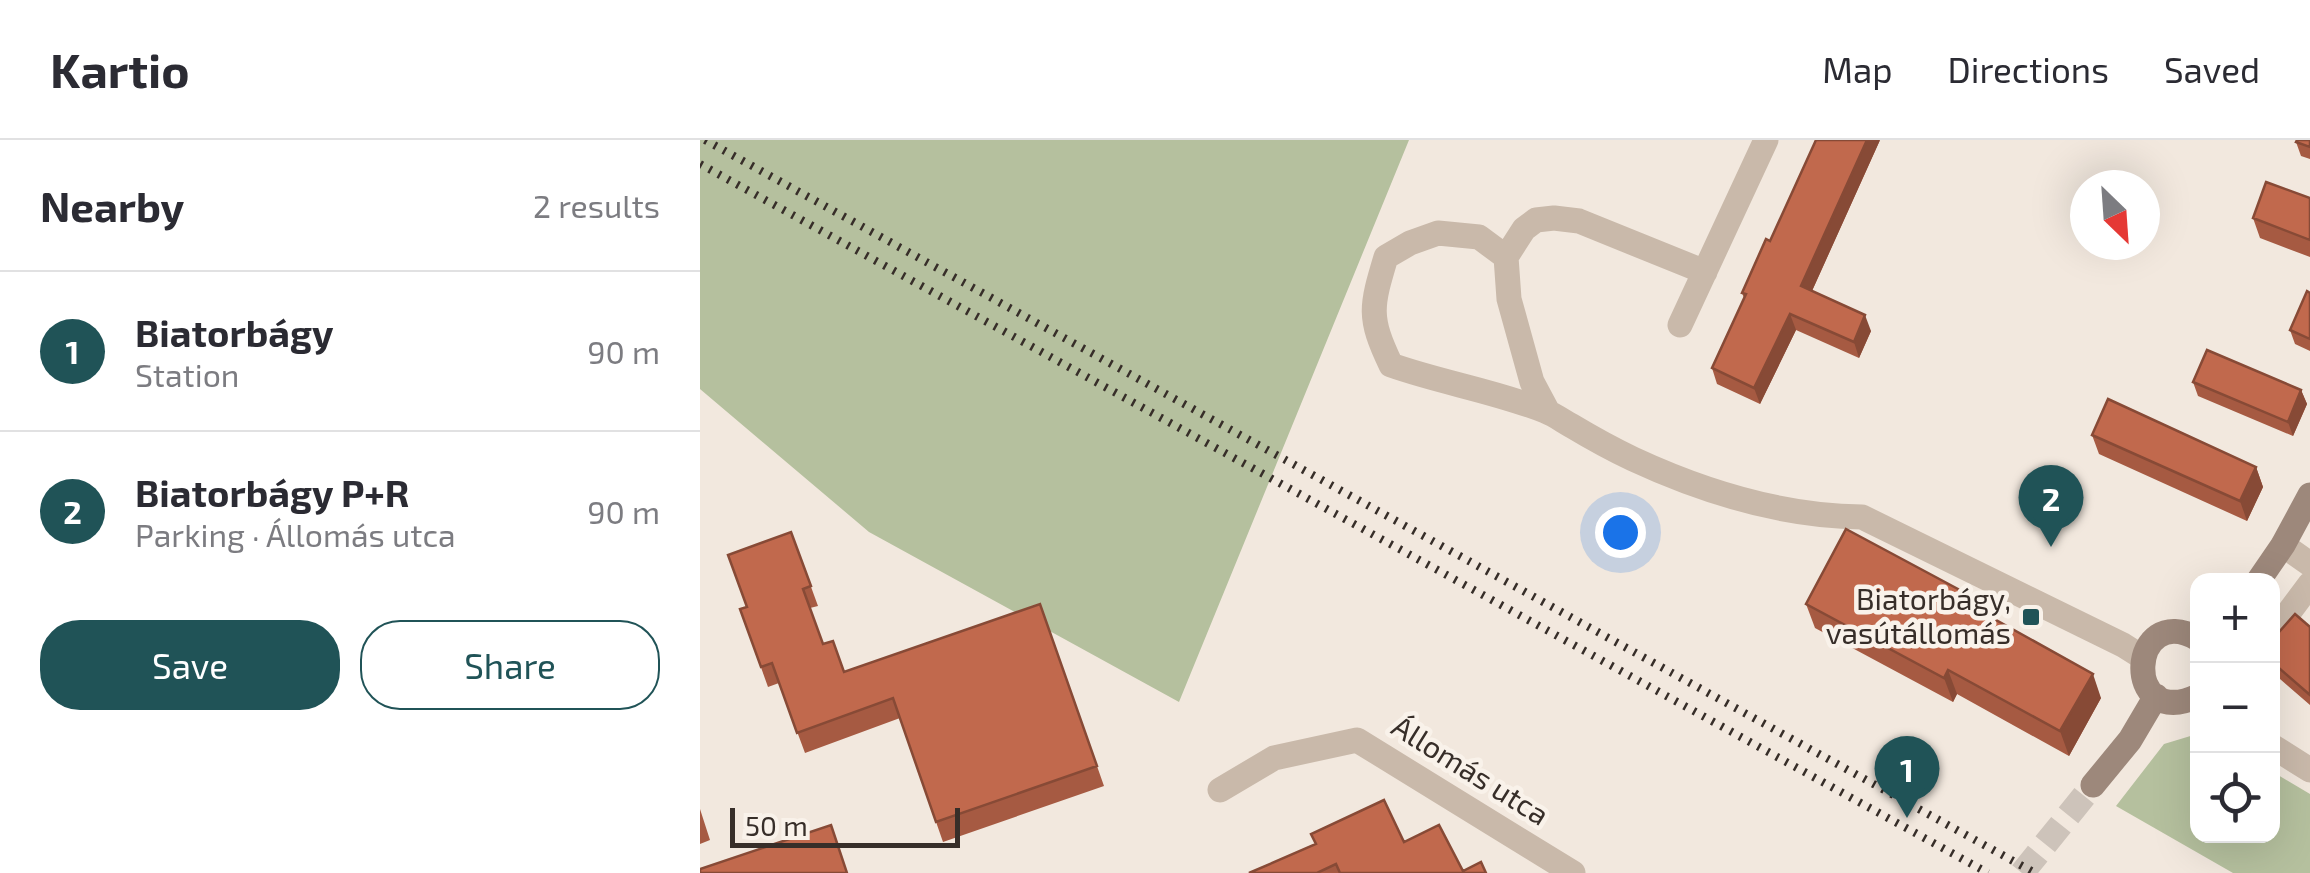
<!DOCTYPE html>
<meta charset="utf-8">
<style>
:root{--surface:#fff;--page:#f2f2f3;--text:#2b2b33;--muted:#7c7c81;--line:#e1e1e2;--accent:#205357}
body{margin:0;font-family:"Exo 2",sans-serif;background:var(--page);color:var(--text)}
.controls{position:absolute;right:30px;bottom:30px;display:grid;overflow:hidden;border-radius:20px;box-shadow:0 10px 40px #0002}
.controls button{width:90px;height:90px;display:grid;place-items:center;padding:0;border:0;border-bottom:2px solid var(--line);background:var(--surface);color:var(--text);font:50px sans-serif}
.compass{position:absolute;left:1370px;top:30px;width:90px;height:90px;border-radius:50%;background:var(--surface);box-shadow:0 10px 40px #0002;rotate:155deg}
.scale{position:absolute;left:30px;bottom:25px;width:230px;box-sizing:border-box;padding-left:10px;border:5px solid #372e29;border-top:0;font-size:28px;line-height:35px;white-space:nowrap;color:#372e29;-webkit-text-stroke:8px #f9f2ea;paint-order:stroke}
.you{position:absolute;left:920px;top:392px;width:35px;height:35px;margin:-25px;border:8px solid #fff;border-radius:50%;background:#1a73e8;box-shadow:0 0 0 15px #1a73e833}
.badge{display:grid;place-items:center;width:65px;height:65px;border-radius:50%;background:var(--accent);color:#fff;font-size:32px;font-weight:700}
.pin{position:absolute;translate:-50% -82px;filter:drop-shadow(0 2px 5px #0008)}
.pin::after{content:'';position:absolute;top:52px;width:35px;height:30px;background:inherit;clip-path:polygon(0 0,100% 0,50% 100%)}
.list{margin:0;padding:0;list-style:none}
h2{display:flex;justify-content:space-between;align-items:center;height:130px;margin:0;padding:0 40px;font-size:42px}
h2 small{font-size:32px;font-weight:400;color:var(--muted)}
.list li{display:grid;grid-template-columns:65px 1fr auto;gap:30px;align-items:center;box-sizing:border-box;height:160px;padding:0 40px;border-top:2px solid var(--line)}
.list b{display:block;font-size:38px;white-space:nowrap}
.list p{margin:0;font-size:32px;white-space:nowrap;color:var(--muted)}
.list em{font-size:32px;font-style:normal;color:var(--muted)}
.actions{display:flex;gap:20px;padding:30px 40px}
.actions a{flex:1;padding:22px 0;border:2px solid var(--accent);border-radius:40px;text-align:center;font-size:35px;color:var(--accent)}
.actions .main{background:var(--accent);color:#fff}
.icon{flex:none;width:55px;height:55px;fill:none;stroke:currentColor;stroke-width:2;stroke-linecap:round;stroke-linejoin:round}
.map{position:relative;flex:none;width:1610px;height:733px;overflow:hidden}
header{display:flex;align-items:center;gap:60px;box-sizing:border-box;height:140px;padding:0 50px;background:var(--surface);border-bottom:2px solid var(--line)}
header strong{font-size:48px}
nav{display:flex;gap:55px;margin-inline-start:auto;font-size:35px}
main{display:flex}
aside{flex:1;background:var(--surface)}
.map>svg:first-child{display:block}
.green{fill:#b5c09e}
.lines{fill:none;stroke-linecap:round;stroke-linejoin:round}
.secondary-tunnel{stroke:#cdc3ba;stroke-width:25;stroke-dasharray:25 12;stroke-linecap:butt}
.street{stroke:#c9b9aa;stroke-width:25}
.secondary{stroke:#9d887b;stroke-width:25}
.rail{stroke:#372e29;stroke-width:8;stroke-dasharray:2.5 8;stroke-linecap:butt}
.wall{fill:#a65a42}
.shaded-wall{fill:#874a36}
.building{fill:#c1694d;stroke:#874a36;stroke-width:2.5}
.poi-dot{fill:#205357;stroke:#f9f2ea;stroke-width:4}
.labels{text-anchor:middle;stroke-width:9;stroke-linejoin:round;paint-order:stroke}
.poi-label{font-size:30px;fill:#372e29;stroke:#f9f2ea;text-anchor:end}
.street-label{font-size:30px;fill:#372e29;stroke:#f9f2ea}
</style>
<header>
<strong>Kartio</strong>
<nav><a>Map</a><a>Directions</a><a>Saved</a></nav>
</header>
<main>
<aside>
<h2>Nearby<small>2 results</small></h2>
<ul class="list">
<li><span class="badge">1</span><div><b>Biatorbágy</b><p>Station</p></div><em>90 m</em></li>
<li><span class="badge">2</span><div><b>Biatorbágy P+R</b><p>Parking · Állomás utca</p></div><em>90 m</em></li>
</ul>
<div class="actions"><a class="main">Save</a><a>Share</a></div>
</aside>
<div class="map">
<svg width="1610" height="733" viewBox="0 0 1610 733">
<rect width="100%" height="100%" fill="#f2e8de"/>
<path class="green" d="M 0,0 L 709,0 L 479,562 L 169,392 L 0,249 Z
M 1497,594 L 1498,696 L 1572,696 L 1573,632 L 1610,654 L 1610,733 L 1533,733 L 1416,666 L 1464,604 Z"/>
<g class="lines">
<path class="secondary-tunnel" d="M 1322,733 L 1393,645"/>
<path class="street" d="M 806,117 L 779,97 L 738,93 L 710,103 L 686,117 C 671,167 668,177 691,225 C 742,243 795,251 845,271 C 855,275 863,281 872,286 C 892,298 912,309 933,319 C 1004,352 1083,376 1162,377 L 1423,505 L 1442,517
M 980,185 L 1066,0
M 848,272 L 832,242 L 809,159 L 806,117 L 824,89 L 836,80 L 854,78 L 879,81 L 1005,132
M 1583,405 L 1610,424
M 1572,495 L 1610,444
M 1572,606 L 1610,630
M 520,650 L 574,618 L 657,600 L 873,733"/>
<path class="secondary" d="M 1559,440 L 1583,405 L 1610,355
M 1498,499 C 1429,459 1420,592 1498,556
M 1393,645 L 1430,600 L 1456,556"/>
<path class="rail" d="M 5,0 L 1335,733
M 0,24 L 1288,733"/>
</g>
<path class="wall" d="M 1180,0 L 1112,151 L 1171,191 L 1159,218 L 1096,190 L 1060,264 L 1017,244 L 1012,228 L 1044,158 L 1042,153 L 1070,101 Z
M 1610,0 L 1610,19 L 1601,16 L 1596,2 Z
M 1610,58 L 1610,117 L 1560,98 L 1553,78 Z
M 1610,153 L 1610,211 L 1595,204 L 1590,190 Z
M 1493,242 L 1601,250 L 1607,264 L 1593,296 L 1498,256 Z
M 1392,295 L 1556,327 L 1563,347 L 1547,381 L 1399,314 Z
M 91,392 L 118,466 L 110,468 L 123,504 L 144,532 L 340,464 L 404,646 L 243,702 L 200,578 L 105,613 L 79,543 L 68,547 L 40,469 L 47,467 Z
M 1106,464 L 1289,476 L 1401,558 L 1369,616 L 1257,554 L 1253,562 L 1115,488 Z
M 1610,487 L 1610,565 L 1572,532 L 1572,500 Z
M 0,669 L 10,700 L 0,704 Z
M 611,694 L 704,702 L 763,731 L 786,733 L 549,733 L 615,704 Z"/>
<path class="shaded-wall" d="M 1167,0 L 1180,0 L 1107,162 L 1101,146 Z
M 1090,174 L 1096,190 L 1060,264 L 1054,248 Z
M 1165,175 L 1171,191 L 1159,218 L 1154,202 Z
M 1601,250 L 1607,264 L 1593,296 L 1588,282 Z
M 1556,327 L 1563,347 L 1547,381 L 1540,361 Z
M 1284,463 L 1293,488 L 1280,471 Z
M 1248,530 L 1257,554 L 1253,562 L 1244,538 Z
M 1393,534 L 1401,558 L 1369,616 L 1360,591 Z"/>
<path class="building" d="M 1116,0 L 1167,0 L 1101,146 L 1165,175 L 1154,202 L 1090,174 L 1054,248 L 1012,228 L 1046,154 L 1042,153 L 1066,99 L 1070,101 Z
M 1597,0 L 1610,0 L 1610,7 L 1596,2 Z
M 1566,42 L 1610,58 L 1610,100 L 1553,78 Z
M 1607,151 L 1610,153 L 1610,199 L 1590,190 Z
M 1507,210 L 1601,250 L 1588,282 L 1493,242 Z
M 1408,259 L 1556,327 L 1540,361 L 1392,295 Z
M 1146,389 L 1284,463 L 1280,471 L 1393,534 L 1360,591 L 1248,530 L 1244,538 L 1106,464 Z
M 91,392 L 111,446 L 103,449 L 123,504 L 133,501 L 144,532 L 340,464 L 397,626 L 236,682 L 193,558 L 97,593 L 72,523 L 61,527 L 40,469 L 47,467 L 28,415 Z
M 1595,474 L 1610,487 L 1610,555 L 1572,522 L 1572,500 Z
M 684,660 L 704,702 L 739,685 L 763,731 L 781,722 L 786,733 L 640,733 L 636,724 L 617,733 L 549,733 L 616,704 L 611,694 Z
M 131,685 L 147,733 L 0,733 L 0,729 Z"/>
<rect class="poi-dot" x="1321" y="467" width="20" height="20" rx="5"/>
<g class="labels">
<g class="poi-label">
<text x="1311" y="470">Biatorbágy,<tspan x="1311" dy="34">vasútállomás</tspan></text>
</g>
<g class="street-label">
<text transform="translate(770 631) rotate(32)" y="10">Állomás utca</text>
</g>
</g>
</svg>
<div class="controls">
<button>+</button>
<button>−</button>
<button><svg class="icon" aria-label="locate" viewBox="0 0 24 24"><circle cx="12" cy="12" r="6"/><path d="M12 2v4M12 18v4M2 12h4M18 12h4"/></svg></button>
</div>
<svg class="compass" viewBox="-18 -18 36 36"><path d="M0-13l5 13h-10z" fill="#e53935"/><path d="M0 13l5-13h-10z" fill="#7c7c81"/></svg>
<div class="scale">50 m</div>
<div class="you"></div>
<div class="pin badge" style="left:1207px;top:678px">1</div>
<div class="pin badge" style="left:1351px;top:407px">2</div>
</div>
</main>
